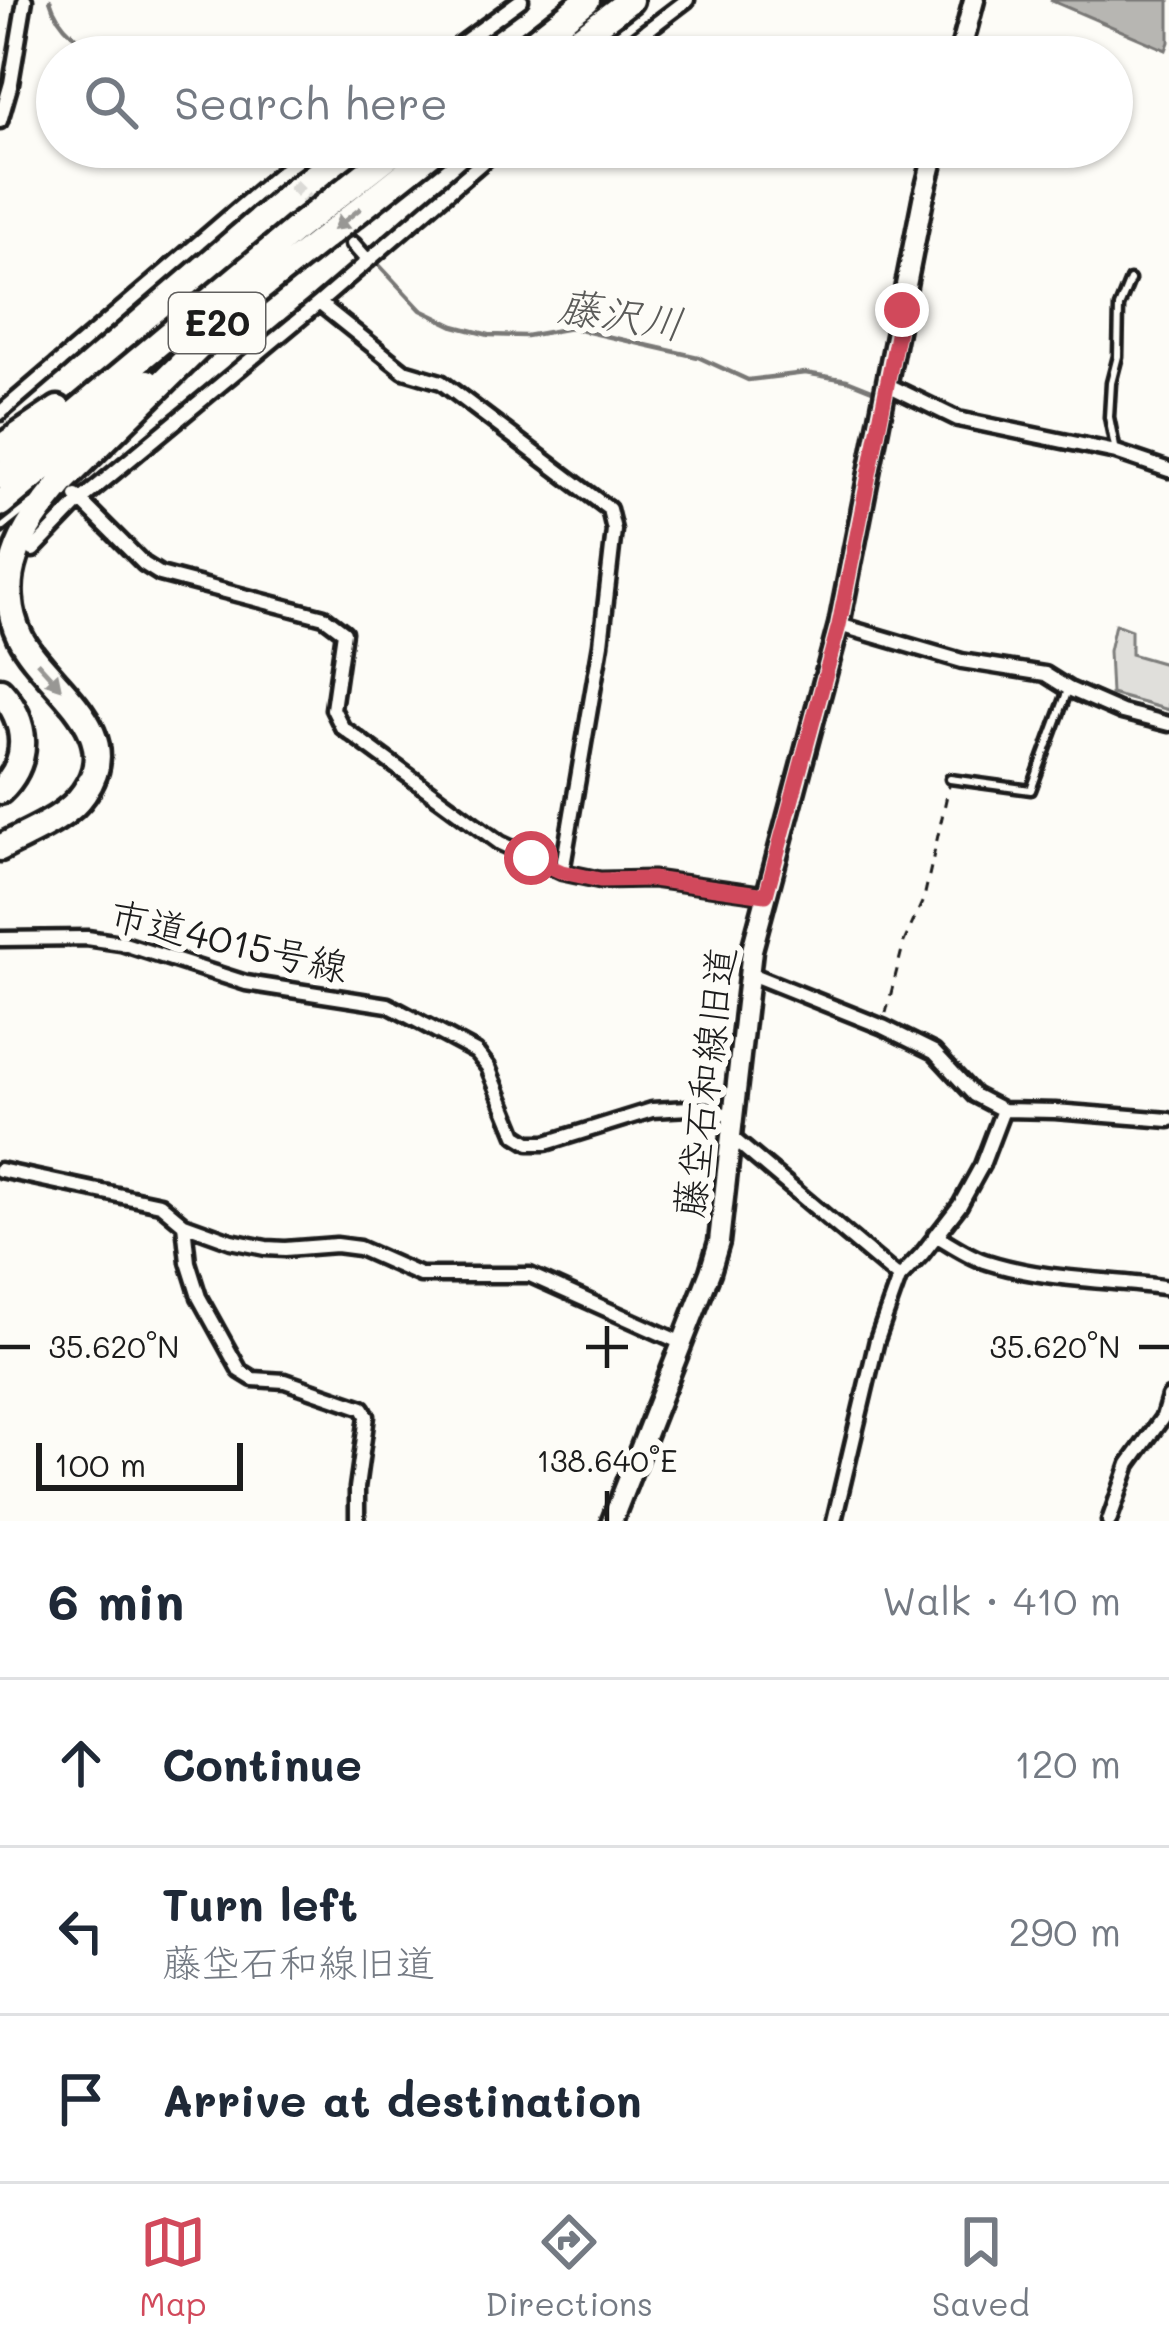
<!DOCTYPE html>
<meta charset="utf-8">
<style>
:root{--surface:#fff;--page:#f6f6f7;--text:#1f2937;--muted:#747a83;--line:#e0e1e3;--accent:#d1495b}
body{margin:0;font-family:Mali,"Klee One",sans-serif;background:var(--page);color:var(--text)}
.scale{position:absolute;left:36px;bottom:30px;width:207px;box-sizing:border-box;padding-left:12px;border:6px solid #1c1c1c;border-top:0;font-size:33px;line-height:42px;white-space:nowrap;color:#1c1c1c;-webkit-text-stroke:9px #fdfcf7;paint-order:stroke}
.stop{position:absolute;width:36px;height:36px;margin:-27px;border:9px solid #d1495b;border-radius:50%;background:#fff}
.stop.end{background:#d1495b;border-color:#fff;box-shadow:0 3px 12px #0008}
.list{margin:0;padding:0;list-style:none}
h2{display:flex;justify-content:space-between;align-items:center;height:156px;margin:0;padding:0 48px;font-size:51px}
h2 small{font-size:39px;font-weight:400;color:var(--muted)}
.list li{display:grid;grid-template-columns:78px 1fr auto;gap:36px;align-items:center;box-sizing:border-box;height:168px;padding:0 48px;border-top:3px solid var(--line)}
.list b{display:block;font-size:45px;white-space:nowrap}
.list p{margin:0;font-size:39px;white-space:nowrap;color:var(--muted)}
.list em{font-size:39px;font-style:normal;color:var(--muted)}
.icon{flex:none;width:66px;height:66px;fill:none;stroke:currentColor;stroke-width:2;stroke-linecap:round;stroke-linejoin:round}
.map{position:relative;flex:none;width:1169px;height:1521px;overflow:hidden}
.search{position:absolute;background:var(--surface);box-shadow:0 3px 9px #0004;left:36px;right:36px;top:36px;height:132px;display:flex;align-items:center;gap:30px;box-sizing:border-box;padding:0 42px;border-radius:66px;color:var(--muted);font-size:45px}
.sheet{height:660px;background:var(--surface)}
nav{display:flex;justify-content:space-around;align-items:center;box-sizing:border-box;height:168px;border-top:3px solid var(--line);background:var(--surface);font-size:33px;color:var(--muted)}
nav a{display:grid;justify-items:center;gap:6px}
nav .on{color:var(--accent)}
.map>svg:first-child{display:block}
.green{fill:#e0dfdb;stroke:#7e7e7c;stroke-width:3}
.water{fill:#b7b6b2;stroke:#797876;stroke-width:3}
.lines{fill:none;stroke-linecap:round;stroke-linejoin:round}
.stream{stroke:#797876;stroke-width:4.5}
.street-tunnel{stroke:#dbdad6;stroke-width:12;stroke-dasharray:12 6;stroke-linecap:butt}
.lane-casing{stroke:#1c1c1c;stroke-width:15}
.street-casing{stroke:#1c1c1c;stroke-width:21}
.secondary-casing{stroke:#1c1c1c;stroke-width:27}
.highway-casing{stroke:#1c1c1c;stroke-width:33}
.path{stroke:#1c1c1c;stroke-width:3;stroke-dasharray:9 9;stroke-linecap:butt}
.lane{stroke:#fdfcf7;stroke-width:6}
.street{stroke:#fdfcf7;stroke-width:12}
.secondary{stroke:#fdfcf7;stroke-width:18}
.highway{stroke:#fdfcf7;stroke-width:24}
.oneway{fill:#989794}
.route{stroke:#d1495b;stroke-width:15}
.ticks{fill:none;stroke:#1c1c1c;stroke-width:4.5}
.labels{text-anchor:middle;stroke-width:12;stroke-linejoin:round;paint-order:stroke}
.shield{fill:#fdfcf7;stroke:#605f5e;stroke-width:3}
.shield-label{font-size:36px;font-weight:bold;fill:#1c1c1c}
.street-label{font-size:39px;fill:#1c1c1c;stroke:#fdfcf7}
.water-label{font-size:42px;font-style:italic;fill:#5a5a58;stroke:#fdfcf7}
.ticks-label{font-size:30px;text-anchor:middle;fill:#1c1c1c;stroke:#fdfcf7;stroke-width:12;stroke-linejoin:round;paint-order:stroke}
</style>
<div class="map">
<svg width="1169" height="1521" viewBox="0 0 1169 1521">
<rect width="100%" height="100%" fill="#fdfcf7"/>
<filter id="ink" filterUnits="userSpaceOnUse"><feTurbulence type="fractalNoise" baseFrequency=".00833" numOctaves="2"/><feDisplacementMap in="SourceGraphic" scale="24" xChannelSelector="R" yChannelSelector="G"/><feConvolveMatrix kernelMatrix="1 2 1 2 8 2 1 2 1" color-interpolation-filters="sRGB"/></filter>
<g filter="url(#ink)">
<path class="green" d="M 1115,624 L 1131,630 L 1131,654 L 1169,665 L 1169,710 L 1111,694 L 1109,651 Z"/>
<path class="water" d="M 1050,0 L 1169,0 L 1169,42 L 1166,50 Z"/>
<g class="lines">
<path class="stream" d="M 50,0 C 58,28 82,44 106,57
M 243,147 L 276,162
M 378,264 L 421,310 L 454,326 L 489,335 L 526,336 L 571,328 L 698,357 L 748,380 L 805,373 L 847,380 L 872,390"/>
<path class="street-tunnel" d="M 496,39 L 510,57
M 292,184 L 318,210"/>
<g class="lane-casing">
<path id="lane" d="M 1116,452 L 1109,417 L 1111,383 L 1118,356 L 1119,307 L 1130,280
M 0,529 L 32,504
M 950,779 L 1031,790 L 1068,690"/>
</g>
<g class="street-casing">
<path id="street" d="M 443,57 L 521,0
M 612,57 L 687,0
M 0,121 L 11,83 L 25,0
M 353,244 L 368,261
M 319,303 L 404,371 L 441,382 L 609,509 L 614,530 L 601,644 L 562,872
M 888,385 L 958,419 L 1116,452 L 1169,470
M 0,413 L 280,173 L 316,147
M 76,496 L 144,564 L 160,574 L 324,617 L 344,632 L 333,709 L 342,727 L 500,843 L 562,872 L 600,880 L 653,879 L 767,895
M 33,550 L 81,500 L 319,303 L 500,147
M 839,625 L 962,661 L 1045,674 L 1069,689 L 1122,712 L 1169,724
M 0,939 L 87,938 L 121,943 L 246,983 L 388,1005 L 476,1052 L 488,1067 L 516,1135 L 529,1143 L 546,1143 L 652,1110 L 689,1108 L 731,1115
M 748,973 L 883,1027 L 934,1052 L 974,1095 L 1003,1110 L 1055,1111 L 1169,1120
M 730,1136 L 899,1278
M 0,1170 L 160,1204 L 184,1224 L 188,1262 L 199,1297 L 240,1371 L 253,1379 L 285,1381 L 363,1408 L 367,1416 L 357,1488 L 357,1521
M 184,1224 L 231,1241 L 266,1248 L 285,1249 L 336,1245 L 359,1248 L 420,1275 L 530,1275 L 682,1343
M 935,1235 C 952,1244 969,1257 987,1262 C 1047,1281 1108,1279 1169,1288
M 834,1521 L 877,1340 L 899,1278 L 922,1254 L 960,1205 L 982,1165 L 1003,1110
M 1109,1521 L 1129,1464 L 1163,1417 L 1169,1397"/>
</g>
<g class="secondary-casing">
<path id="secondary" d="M 959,57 L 974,0
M 612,1521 L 710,1272 L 719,1242 L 752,950 L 839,625 L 923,199 L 936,147"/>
</g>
<g class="highway-casing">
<path id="highway" d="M 514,57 L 587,0
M 555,57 L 630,0
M 248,298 L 439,147
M 0,448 L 58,409
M 0,476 L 298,227 L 400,147
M 0,504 L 147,382
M 0,691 C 28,722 31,761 0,791
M 0,848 C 27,833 66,820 84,793 C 129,730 44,685 20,637 C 8,612 6,583 15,557 C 24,527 45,503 64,480 L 258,289"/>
</g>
<path class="path" d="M 886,1013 L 904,942 L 924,898 L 949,786"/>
<use href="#lane" class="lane"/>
<use href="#street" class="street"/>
<use href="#secondary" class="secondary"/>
<use href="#highway" class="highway"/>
</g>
<defs><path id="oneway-solid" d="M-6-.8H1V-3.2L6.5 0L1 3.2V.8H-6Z" transform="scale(3)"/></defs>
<g class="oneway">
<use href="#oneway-solid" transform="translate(347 219) rotate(142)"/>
<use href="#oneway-solid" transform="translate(49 675) rotate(48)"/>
</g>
</g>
<g class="lines" filter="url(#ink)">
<path class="route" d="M 531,858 L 562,872 L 600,880 L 652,879 L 766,895 L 839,625 L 902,310"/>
</g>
<path class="ticks" d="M 607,1326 L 607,1368M 0,1347 L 30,1347M 586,1347 L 628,1347M 1139,1347 L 1169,1347M 607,1491 L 607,1521"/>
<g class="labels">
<rect class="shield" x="169" y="293" width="96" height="60" rx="9"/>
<g class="shield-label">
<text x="217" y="336">E20</text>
</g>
<g class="street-label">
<text transform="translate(229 941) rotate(13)" y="14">市道4015号線</text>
<text transform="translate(705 1082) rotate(-83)" y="14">藤垈石和線旧道</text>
</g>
<g class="water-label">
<text transform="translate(621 315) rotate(9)" y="15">藤沢川</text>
</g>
</g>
<g class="ticks-label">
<text x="114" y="1358">35.620°N</text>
<text x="1055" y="1358">35.620°N</text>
<text x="607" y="1472">138.640°E</text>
</g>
</svg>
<div class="scale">100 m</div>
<div class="stop" style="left:531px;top:858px"></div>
<div class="stop end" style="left:902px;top:310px"></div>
<div class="search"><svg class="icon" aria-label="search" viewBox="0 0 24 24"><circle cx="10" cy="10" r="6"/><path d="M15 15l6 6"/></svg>Search here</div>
</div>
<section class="sheet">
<h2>6 min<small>Walk · 410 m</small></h2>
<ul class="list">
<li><svg class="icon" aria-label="ahead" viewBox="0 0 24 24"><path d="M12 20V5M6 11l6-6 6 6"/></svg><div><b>Continue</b></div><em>120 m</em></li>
<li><svg class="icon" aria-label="left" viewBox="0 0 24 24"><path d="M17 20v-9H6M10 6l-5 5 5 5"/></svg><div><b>Turn left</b><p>藤垈石和線旧道</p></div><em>290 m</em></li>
<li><svg class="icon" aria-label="arrive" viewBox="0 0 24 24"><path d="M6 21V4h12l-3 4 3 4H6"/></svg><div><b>Arrive at destination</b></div></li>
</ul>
</section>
<nav>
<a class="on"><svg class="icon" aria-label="map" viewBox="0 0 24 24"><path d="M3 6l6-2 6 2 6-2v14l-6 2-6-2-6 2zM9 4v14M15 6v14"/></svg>Map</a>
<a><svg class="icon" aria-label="directions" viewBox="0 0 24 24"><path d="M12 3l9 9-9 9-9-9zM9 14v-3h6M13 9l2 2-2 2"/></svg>Directions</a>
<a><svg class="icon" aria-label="saved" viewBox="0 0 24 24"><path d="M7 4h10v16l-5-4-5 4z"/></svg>Saved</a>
</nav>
